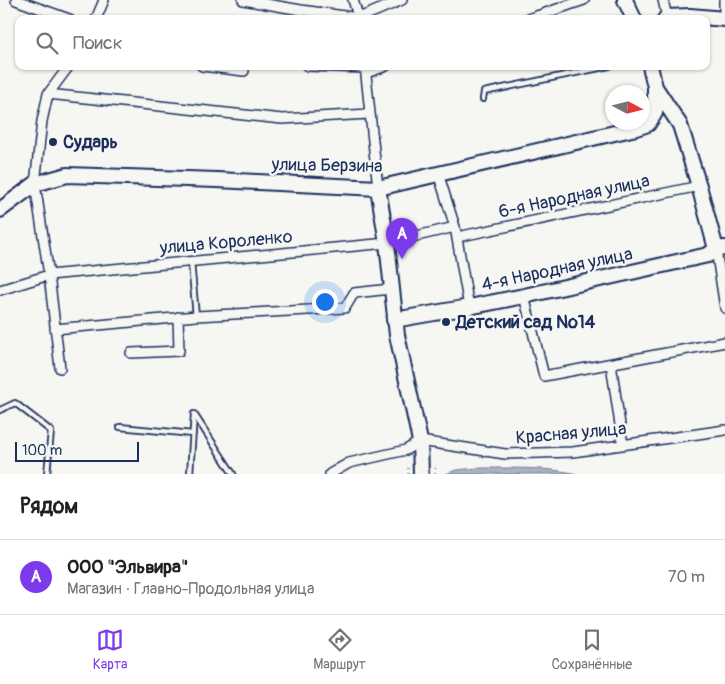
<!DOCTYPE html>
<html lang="ru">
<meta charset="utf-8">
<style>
:root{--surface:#fff;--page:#f2f2f2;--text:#202124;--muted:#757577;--line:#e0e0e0;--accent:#7c3aed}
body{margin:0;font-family:Pangolin,sans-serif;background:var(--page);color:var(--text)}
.compass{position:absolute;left:605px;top:85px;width:45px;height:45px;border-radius:50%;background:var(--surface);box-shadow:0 1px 4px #0004;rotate:97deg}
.scale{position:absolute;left:15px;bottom:12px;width:124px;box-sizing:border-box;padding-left:5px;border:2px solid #1b2f5e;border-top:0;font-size:14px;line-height:18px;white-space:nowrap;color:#1b2f5e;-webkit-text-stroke:4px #f6f6f2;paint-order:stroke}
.you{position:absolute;left:324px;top:301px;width:18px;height:18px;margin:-12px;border:4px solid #fff;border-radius:50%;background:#1a73e8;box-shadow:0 0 0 8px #1a73e833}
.badge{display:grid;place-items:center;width:32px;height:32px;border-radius:50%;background:var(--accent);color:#fff;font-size:16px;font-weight:700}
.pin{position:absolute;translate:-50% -41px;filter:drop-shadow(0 1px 2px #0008)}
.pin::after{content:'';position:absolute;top:26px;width:18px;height:15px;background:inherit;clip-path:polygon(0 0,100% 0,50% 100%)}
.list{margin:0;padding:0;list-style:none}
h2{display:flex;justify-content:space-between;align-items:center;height:65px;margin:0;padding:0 20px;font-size:21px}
h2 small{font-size:16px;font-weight:400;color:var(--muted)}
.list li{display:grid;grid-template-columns:32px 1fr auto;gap:15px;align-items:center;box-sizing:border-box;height:75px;padding:0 20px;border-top:1px solid var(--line)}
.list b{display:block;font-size:19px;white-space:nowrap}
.list p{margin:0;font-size:16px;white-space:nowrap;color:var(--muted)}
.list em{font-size:16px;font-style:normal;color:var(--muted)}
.icon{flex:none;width:28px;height:28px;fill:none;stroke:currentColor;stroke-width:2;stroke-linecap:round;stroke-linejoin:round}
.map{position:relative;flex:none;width:725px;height:474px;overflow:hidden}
.search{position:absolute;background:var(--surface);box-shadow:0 1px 4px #0004;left:15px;right:15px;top:15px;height:55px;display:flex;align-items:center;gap:12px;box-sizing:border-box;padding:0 18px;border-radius:10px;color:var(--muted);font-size:19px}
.sheet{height:140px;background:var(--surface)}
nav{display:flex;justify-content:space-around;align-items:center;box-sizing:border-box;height:70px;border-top:1px solid var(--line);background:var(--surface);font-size:14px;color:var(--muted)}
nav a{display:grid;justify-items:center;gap:2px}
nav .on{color:var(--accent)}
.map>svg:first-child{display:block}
.water{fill:#abb2c0;stroke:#717e99}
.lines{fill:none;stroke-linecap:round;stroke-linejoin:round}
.lane-casing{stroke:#1b2f5e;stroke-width:8}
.street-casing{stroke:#1b2f5e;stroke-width:12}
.secondary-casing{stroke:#1b2f5e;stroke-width:18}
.path{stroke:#1b2f5e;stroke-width:1;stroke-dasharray:1 4;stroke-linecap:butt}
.lane{stroke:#f6f6f2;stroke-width:4.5}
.street{stroke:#f6f6f2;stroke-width:9}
.secondary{stroke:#f6f6f2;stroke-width:14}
.poi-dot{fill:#1b2f5e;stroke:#f6f6f2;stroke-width:2}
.labels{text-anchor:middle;stroke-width:5;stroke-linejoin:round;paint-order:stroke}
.poi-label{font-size:18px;font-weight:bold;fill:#1b2f5e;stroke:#f6f6f2;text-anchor:start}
.street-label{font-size:18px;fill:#1b2f5e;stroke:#f6f6f2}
</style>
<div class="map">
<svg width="725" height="474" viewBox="0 0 725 474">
<rect width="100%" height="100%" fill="#f6f6f2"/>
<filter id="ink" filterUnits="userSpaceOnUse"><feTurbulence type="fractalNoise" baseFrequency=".02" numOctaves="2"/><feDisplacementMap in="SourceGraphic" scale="10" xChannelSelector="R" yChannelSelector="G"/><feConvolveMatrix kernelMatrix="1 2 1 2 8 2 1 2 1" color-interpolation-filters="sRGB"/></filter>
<g filter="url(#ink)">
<path class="water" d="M 478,468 C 511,468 546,467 578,474 L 446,474 L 456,470 Z"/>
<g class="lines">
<g class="lane-casing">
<path id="lane" d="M 483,99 L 484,92 L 609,66
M 191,262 L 196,316
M 0,410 L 15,403 L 51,431 L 47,474
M 120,427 L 193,434
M 190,474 L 194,414 L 233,474"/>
</g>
<g class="street-casing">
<path id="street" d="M 16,0 L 69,19
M 243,0 L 301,10 L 359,18 L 402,0
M 353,0 L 359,19
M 663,0 L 667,17
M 724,0 L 724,19
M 96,19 L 104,0
M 528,19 L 584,0
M 202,66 L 244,71
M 307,66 L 365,68
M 365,66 L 378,188
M 366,73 L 386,66
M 48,94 L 282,119 L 369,114
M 438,173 L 455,227 L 469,307
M 457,237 L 699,186
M 716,249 L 725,308
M 0,290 L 49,275 L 387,243 L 455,227
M 524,296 L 544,376 L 725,342
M 55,329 L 196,316 L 345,308 L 354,293 L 391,289
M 131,353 L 179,351 L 178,317
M 611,364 L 623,445
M 60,368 L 49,275 L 35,184 L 42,121 L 48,94 L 69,66
M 330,474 L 349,463 L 406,450 L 420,441 L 505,454 L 573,452 L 725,430"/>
</g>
<g class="secondary-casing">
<path id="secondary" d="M 625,0 L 634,19
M 665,19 L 667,17 L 690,16 L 725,19
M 650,66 L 655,87 L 680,125 L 699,186 L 716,249
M 378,188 L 387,243 L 397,335 L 420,441 L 421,474
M 0,210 L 35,184 L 67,175 L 217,180 L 378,188 L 636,128 L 648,124 L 655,113 L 655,87
M 394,320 L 469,307 L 524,296 L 708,255 L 716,249 L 725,248"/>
</g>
<path class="path" d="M 408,474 L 408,464
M 435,474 L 436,464"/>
<use href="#lane" class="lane"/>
<use href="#street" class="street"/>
<use href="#secondary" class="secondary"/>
</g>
</g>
<g class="poi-dot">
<circle cx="53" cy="142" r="5"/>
<circle cx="446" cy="322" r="5"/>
</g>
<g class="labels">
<g class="poi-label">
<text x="63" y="148">Сударь</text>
<text x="456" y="328">Детский сад №14</text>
</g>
<g class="street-label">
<text transform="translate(327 165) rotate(1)" y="6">улица Берзина</text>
<text transform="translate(574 196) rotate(-12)" y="6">6-я Народная улица</text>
<text transform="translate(226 242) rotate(-5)" y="6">улица Короленко</text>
<text transform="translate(557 269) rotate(-12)" y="6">4-я Народная улица</text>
<text transform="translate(571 433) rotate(-5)" y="6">Красная улица</text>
</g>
</g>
</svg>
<svg class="compass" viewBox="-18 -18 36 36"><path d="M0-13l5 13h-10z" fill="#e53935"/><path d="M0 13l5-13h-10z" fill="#757577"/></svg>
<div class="scale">100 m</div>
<div class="you"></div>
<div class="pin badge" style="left:402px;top:259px">A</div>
<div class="search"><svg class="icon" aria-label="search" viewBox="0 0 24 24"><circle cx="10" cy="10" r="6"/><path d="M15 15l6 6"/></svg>Поиск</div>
</div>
<section class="sheet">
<h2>Рядом<small></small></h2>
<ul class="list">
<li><span class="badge">A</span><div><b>ООО &quot;Эльвира&quot;</b><p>Магазин · Главно-Продольная улица</p></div><em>70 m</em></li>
</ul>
</section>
<nav>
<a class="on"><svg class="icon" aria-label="map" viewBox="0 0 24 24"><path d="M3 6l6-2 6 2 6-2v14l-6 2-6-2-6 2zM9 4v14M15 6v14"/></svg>Карта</a>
<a><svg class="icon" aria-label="directions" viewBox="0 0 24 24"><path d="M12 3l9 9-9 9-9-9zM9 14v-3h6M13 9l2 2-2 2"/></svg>Маршрут</a>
<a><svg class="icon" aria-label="saved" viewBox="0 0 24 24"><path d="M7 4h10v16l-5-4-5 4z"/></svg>Сохранённые</a>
</nav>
